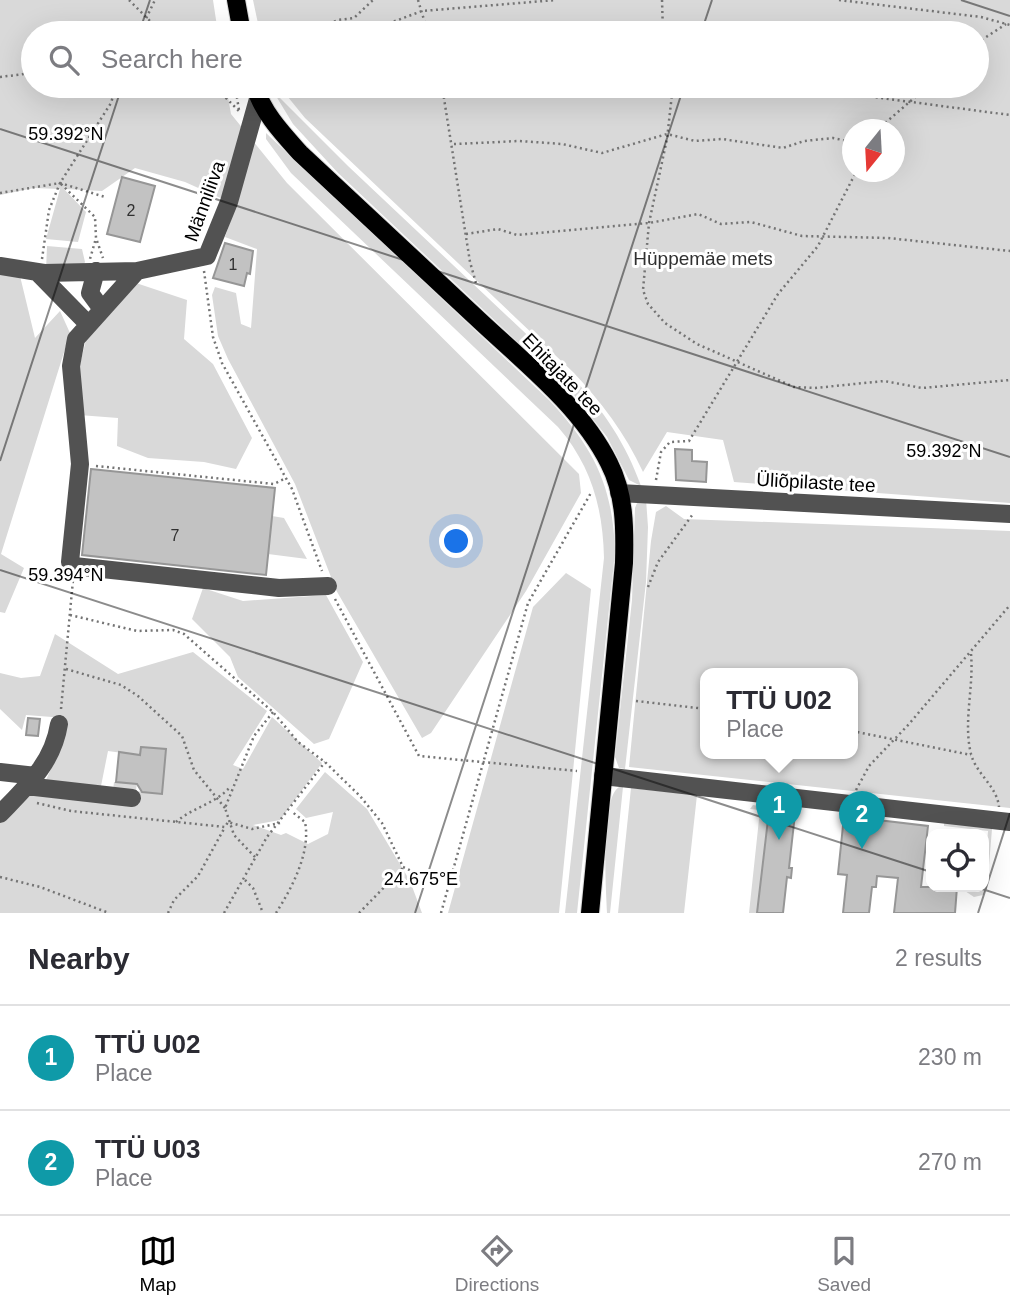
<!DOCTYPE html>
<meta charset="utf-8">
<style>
:root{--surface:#fff;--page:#f2f2f3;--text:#2b2b33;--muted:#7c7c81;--line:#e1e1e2;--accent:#000}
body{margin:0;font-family:Arial,sans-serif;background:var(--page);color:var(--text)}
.controls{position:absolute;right:21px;bottom:21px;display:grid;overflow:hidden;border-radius:14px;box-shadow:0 7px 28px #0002}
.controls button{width:63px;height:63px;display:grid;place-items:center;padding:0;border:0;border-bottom:2px solid var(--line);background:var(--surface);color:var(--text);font:35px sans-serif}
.compass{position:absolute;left:842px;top:119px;width:63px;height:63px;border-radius:50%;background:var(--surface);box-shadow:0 7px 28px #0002;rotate:198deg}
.you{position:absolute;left:457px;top:542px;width:24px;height:24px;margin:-18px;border:5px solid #fff;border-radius:50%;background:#1a73e8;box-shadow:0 0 0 10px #1a73e833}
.badge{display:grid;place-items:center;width:46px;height:46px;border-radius:50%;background:var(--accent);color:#fff;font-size:23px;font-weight:700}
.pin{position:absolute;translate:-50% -58px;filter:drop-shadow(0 2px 4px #0008)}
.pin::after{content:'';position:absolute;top:37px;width:24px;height:21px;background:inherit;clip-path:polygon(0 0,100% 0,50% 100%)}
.popup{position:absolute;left:700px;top:668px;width:158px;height:91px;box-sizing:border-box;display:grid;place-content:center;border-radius:14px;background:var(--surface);filter:drop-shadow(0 2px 5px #0005);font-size:23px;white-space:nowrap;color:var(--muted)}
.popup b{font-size:26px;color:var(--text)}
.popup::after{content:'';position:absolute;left:50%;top:100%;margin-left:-14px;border:14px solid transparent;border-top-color:var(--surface)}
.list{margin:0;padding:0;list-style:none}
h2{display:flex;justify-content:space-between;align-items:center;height:91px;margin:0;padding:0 28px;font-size:30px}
h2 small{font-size:23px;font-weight:400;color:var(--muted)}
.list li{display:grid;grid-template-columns:46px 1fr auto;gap:21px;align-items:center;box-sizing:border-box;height:105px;padding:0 28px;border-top:2px solid var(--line)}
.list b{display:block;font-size:26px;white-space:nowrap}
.list p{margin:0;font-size:23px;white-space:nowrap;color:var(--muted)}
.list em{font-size:23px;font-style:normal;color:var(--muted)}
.icon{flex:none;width:38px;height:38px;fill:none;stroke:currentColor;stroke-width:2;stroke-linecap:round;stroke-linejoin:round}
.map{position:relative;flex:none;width:1010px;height:913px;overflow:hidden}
.search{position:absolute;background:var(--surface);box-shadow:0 7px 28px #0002;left:21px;right:21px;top:21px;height:77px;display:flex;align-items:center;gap:18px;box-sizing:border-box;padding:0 24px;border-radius:38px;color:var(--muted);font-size:26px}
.sheet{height:301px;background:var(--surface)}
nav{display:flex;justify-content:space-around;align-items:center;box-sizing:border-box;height:98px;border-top:2px solid var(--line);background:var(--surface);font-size:19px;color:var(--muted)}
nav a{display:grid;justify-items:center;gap:4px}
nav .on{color:var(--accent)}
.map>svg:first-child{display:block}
.green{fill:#d9d9d9;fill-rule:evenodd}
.building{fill:#c2c2c2;stroke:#969696;stroke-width:2}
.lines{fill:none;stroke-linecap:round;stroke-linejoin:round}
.major-casing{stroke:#dbdbdb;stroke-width:20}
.path{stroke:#747474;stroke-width:2.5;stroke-dasharray:2 3.5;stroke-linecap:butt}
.minor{stroke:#525252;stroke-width:18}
.major{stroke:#000;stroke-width:18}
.ticks{fill:none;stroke:#000;stroke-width:2;stroke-opacity:0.45}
.labels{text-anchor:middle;stroke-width:6;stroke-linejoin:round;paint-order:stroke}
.number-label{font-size:16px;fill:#303030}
.street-label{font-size:19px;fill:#000;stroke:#fff}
.park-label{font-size:19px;fill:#303030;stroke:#fff}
.ticks-label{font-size:18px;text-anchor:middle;fill:#000;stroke:#fff;stroke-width:6;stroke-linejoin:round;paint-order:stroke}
</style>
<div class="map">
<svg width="1010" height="913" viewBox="0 0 1010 913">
<rect width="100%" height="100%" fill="#fff"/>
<path class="green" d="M 0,0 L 213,0 L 218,33 L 33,33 L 33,86 L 226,86 L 231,114 L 287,183 L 579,474 L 581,493 L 526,591 L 431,733 L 422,738 L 336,590 L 295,484 L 228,359 L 218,336 L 212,295 L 215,287 L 236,293 L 241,324 L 251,328 L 257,249 L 225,237 L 236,205 L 185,182 L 135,168 L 102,191 L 64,189 L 86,212 L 78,242 L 46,239 L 60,189 L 34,188 L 0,195 Z
M 253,0 L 1010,0 L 1010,503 L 734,482 L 723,440 L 667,432 L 643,472 C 625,433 602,403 573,372 L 305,118 L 279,86 L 977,86 L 977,33 L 260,33 ZM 852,130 L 894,130 L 894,172 L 852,172 Z
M 273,91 L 348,166 L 574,379 C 604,411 626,444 641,486 L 629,480 L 607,437 L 574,395 L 338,173 L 293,124 Z
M 266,133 L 549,400 C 594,448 613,486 615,552 L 577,913 L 565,913 L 604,558 C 603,508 591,465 558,427 L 291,173 L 266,139 Z
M 47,246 L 82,249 L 85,262 L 80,273 L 46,271 Z
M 0,271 L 20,276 L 35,338 L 60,311 L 70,333 L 1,554 L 24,568 L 5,613 L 0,612 Z
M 136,283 L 187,300 L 184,339 L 213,364 L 252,438 L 236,469 L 204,462 L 148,458 L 117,446 L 118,418 L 79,415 L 76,380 L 88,332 Z
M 646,499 L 648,527 L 646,582 L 625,769 L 619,768 L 615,757 L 632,600 L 635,508 L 637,503 Z
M 666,506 L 684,519 L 1010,531 L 1010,808 L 629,767 L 651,541 L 656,512 ZM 706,674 L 852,674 L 852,754 L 706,754 Z
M 272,516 L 284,518 L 307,559 L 268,554 Z
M 566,573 L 591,589 L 559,913 L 448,913 L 533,607 Z
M 203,588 L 243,601 L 326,595 L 363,662 L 329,739 L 314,744 L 238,677 L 230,657 L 192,619 Z
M 55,634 L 118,674 L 193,652 L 267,711 L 233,765 L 243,769 L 272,717 L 322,763 L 280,820 L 253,825 L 281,835 L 286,833 L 308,844 L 328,834 L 333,812 L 306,818 L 296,809 L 325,772 L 367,809 L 410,881 L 422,913 L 0,913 L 0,822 L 29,795 L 113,791 L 114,782 L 127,783 L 130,754 L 108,751 L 101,786 L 46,780 L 60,748 L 65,718 L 26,715 L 22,730 L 0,709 L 0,673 L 21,678 L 40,676 ZM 141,747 L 166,750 L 162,794 L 136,791 Z
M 619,787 L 623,787 L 610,913 L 607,913 C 606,889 600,799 619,787 Z
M 631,788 L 697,795 L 684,913 L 618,913 Z
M 753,805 L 795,812 L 795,814 L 769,812 L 757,913 L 749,913 L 760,810 L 750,809 Z
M 944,820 L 992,829 L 987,889 L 983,895 L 974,897 L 965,891 L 966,887 L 984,887 L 988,831 L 944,826 Z"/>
<path class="building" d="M 122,177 L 155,186 L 140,242 L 107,234 Z
M 225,243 L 253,251 L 250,274 L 247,273 L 244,286 L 213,278 Z
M 675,449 L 692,450 L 692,461 L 707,462 L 706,482 L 676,480 Z
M 91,469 L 275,488 L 266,575 L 82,555 Z
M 28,718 L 40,719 L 38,736 L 26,735 Z
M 141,747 L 166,749 L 162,794 L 142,792 L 137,784 L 116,782 L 119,752 L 140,755 Z
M 769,811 L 795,814 L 789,868 L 792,868 L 791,878 L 787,877 L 783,913 L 757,913 Z
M 844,816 L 928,826 L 921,887 L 957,887 L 955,913 L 894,913 L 898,878 L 877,876 L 876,887 L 872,887 L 869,913 L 843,913 L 847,875 L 838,874 Z"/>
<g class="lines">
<g class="major-casing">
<path id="major" d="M 236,0 L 242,33
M 255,86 C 262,112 282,133 300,153 C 360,209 420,265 480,321 C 526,364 581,407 609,463 C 625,494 625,529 624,563 L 590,913"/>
</g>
<path class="path" d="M 129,0 L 162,33
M 418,0 L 428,33
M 662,0 L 663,33
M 839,0 L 981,17 L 1010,25
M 139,33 L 155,0
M 309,33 L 338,20 L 354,18 L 373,0
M 363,33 L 422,11 L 556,0
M 977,43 L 1006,24
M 0,77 L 33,73
M 205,86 L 218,91
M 214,86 L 239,111
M 235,86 L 239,110
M 442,86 L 470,262 L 476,283
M 670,86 L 672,94 L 667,139 L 649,223 L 643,290 L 648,304 L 665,323 L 697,344 L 794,387 L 815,388 L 884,381 L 922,388 L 1010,380
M 822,86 L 858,95 L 1010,115
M 445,90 L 480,86
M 877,130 L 928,86
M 454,144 L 519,141 L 562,144 L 602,153 L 667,134 L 695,141 L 722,139 L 783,148 L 804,141 L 833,138 L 852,142
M 61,184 L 95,217 L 96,238 L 90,259
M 0,193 L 60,183 L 105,197
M 466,234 L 498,229 L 517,235 L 649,223 L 698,214 L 721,224 L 751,222 L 802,236 L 888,238 L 1010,251
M 97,241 L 103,258
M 42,259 L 49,210 L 60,183 L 111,103 L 116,86
M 204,271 L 213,337 L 222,363 L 292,489 L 322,571
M 96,466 L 274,484 L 286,478
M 656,480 L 661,452 L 670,442 L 689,441 L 778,294 L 818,246 L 856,172
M 648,587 L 658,562 L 693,514
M 335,599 L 419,756 L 577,771
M 70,615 L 137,631 L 173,630 L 184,634 L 273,712 L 298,742 L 325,762 L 360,796 L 382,823 L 403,867 L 425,877 L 451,876
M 971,654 C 974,687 963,722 971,754 C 976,774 997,786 999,807
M 66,669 L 121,685 L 138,696 L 182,736 L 194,770 L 225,808
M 636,701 L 706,709
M 61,709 L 73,580
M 852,731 L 971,755
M 856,790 L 869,766 L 909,724 L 1010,605
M 37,803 L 71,811 L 225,827 L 228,822 L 252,829 L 280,823
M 176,822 C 192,808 216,803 229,788
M 255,857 L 234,835 L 225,808 L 254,736 L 273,712
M 0,877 L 40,887 L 109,913
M 245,880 L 253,888 L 263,913
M 168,913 L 174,900 L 198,876 L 225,827
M 224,913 L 267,837 L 325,762
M 276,913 C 292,888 311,852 305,822 L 291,811
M 359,913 L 403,868
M 441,913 L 528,603 L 592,491"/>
<path class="minor" d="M 258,99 L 229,202 L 207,256 L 137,271 L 76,339 L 71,366 L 80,464 L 70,562 L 74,566 L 279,588 L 328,586
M 0,266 L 44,273 L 137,271
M 96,271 L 90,293 L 101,308
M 37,272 L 87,323
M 619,493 L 1010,514
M 0,772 L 36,776
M 603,776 L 1010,822
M 26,786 L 132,798
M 0,814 C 27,786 53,763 59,724"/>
<use href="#major" class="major"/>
</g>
<path class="ticks" d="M 961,0 L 1010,16M 139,33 L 150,0M 701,33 L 712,0M 0,129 L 1010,457M 0,461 L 122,86M 0,570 L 931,872M 976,887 L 1010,898M 415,913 L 684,86M 978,913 L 1010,813"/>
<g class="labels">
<g class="number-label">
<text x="131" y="216">2</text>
<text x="233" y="270">1</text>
<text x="175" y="541">7</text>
</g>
<g class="street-label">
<text transform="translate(204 201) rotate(-70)" y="7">Männiliiva</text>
<text transform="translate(563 374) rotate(46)" y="7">Ehitajate tee</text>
<text transform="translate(816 482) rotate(3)" y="7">Üliõpilaste tee</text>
</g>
<g class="park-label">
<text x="703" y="265">Hüppemäe mets</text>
</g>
</g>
<g class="ticks-label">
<text x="66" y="140">59.392°N</text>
<text x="944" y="457">59.392°N</text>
<text x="66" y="581">59.394°N</text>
<text x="421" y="885">24.675°E</text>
</g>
</svg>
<div class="controls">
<button><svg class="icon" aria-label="locate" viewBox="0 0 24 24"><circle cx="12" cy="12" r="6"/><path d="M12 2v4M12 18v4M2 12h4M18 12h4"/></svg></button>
</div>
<svg class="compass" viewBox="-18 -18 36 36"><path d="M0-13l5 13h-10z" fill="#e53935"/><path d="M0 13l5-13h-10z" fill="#7c7c81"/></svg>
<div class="you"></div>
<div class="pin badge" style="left:779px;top:840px;background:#0f9aa8">1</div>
<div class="popup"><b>TTÜ U02</b>Place</div>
<div class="pin badge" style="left:862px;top:849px;background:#0f9aa8">2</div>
<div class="search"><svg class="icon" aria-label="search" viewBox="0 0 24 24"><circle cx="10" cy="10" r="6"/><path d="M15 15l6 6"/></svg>Search here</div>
</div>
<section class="sheet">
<h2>Nearby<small>2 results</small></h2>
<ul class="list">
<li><span class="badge" style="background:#0f9aa8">1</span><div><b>TTÜ U02</b><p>Place</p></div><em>230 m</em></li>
<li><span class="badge" style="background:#0f9aa8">2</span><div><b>TTÜ U03</b><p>Place</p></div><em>270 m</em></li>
</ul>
</section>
<nav>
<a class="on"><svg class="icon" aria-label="map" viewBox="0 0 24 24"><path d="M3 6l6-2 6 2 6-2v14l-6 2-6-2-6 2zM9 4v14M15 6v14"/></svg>Map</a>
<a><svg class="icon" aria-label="directions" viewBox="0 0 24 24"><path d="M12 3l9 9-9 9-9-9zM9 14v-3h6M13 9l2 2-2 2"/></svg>Directions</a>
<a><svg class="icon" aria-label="saved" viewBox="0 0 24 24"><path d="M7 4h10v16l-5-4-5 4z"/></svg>Saved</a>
</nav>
